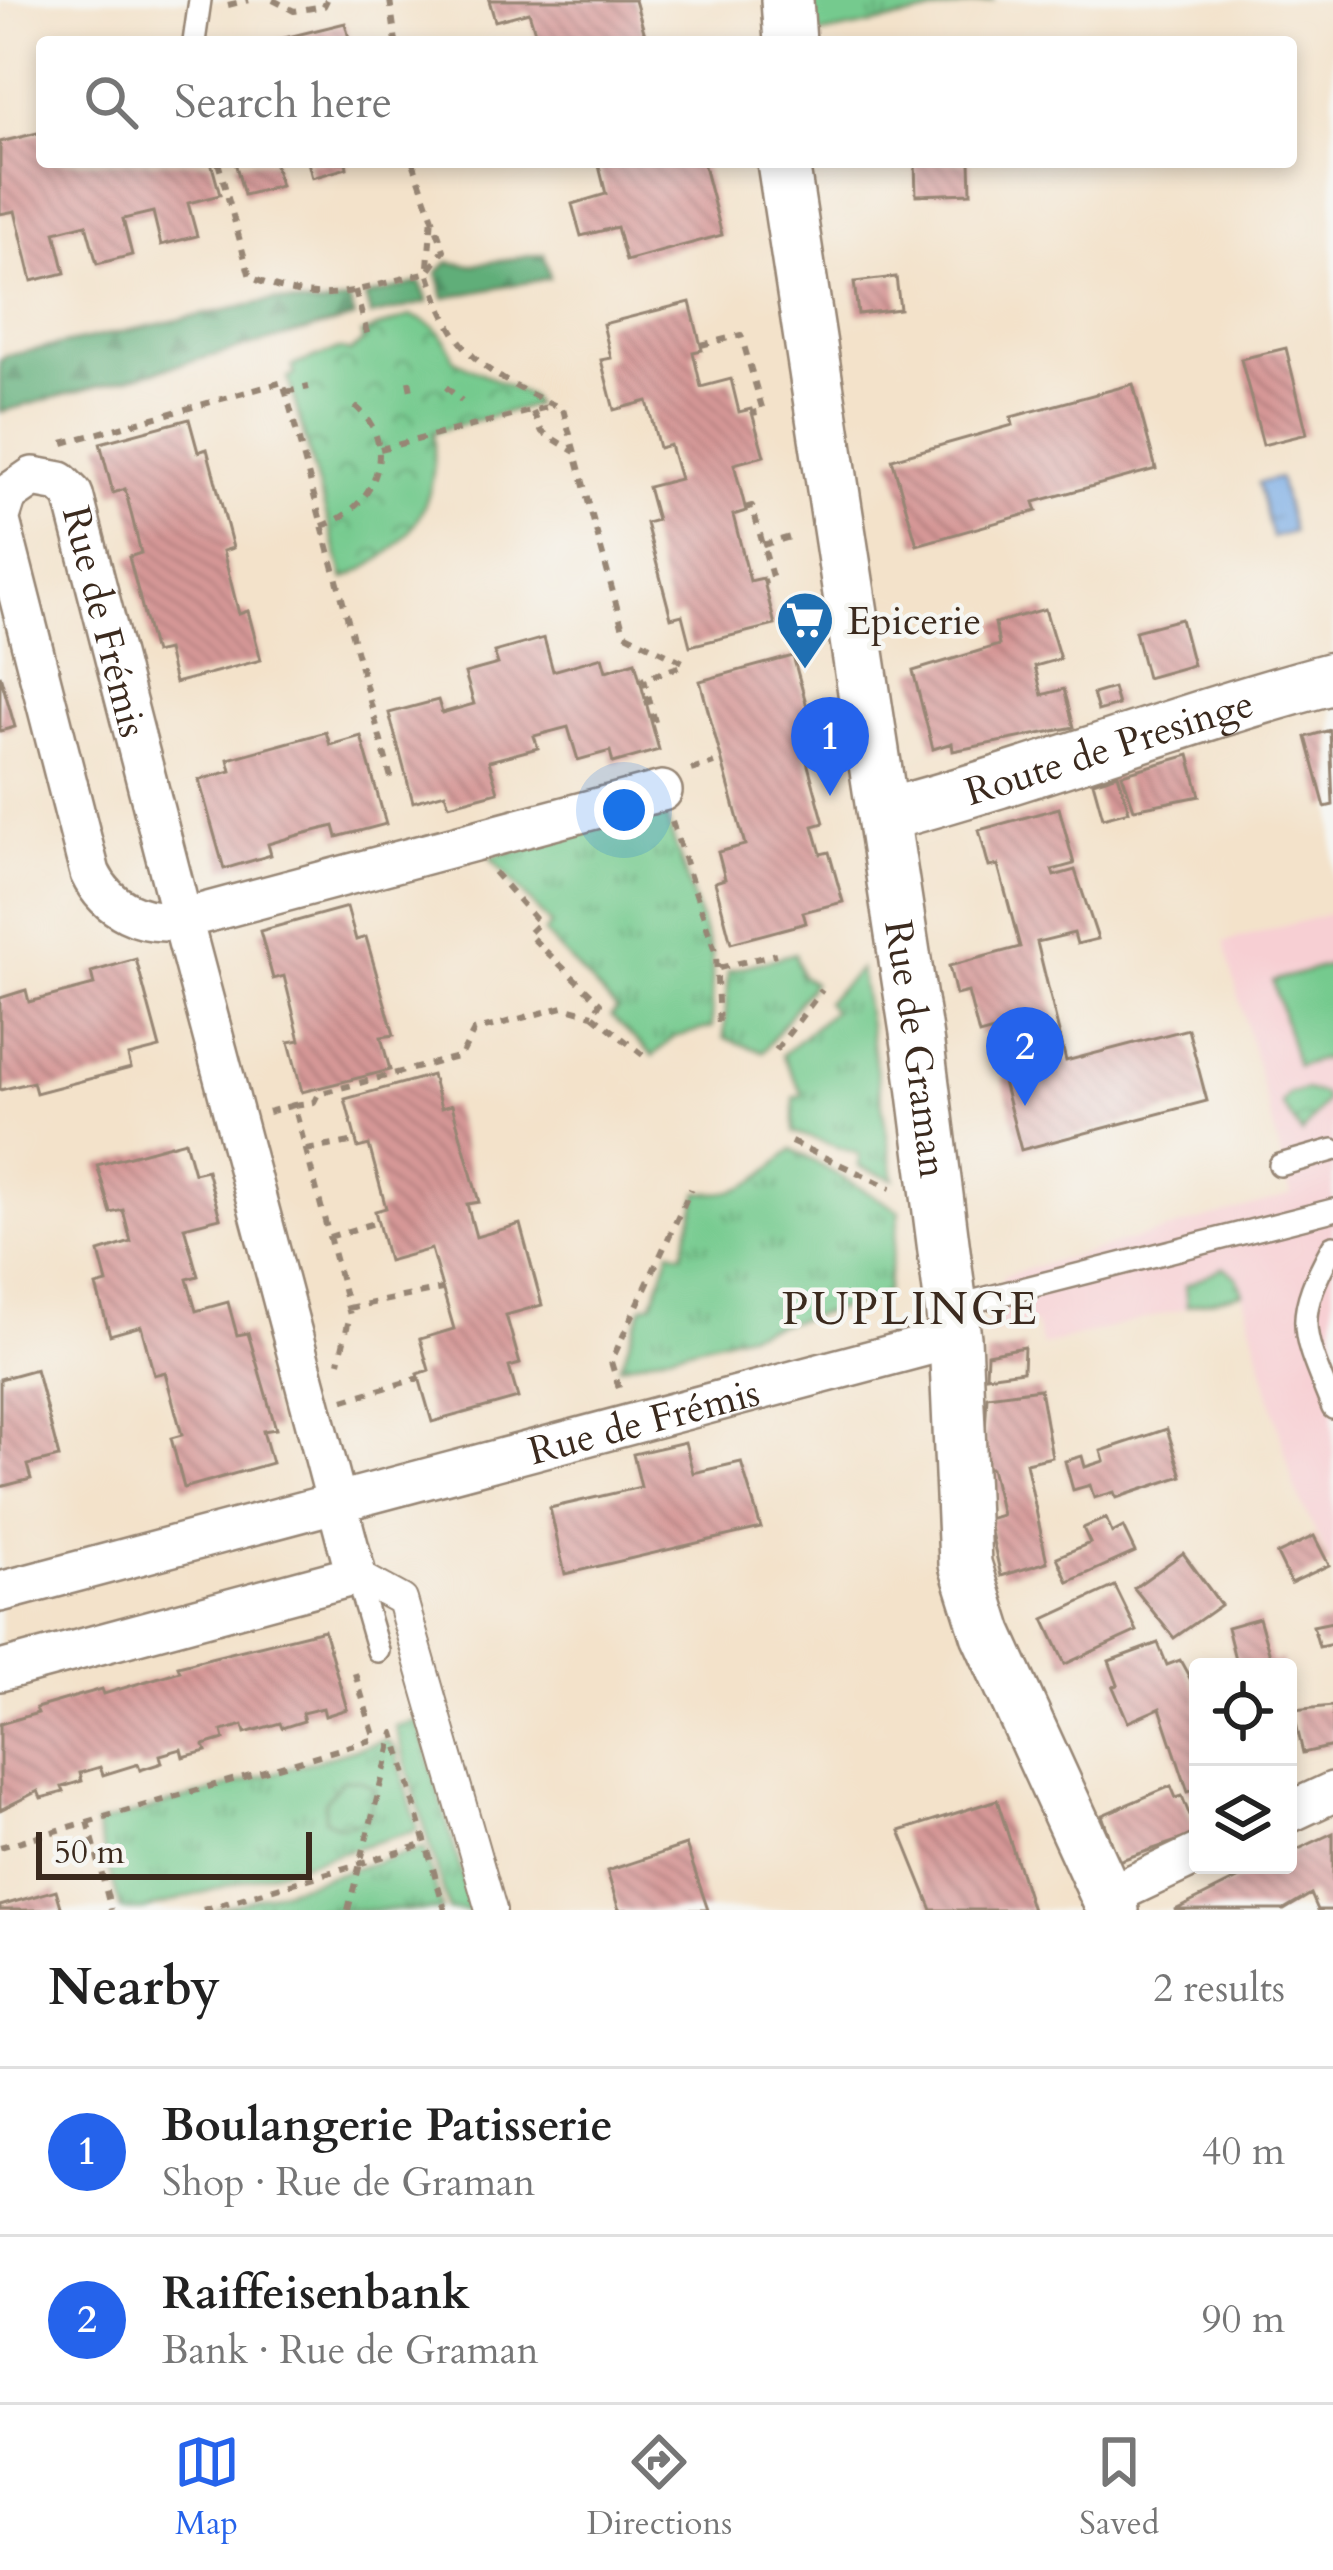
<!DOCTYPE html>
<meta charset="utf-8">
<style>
:root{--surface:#fff;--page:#f6f6f6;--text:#222;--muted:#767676;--line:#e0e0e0;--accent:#2563eb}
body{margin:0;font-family:Cardo,serif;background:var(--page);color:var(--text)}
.controls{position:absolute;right:36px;bottom:36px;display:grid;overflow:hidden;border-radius:12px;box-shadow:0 6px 18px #0003}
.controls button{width:108px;height:108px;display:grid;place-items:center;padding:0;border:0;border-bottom:3px solid var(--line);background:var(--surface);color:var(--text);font:60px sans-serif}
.scale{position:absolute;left:36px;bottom:30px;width:276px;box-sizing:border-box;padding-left:12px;border:6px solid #3b2a1e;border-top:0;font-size:33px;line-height:42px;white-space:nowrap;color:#3b2a1e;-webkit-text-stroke:9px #f6f6f2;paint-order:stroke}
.you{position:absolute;left:624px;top:810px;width:42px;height:42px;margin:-30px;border:9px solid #fff;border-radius:50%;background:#1a73e8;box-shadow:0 0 0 18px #1a73e833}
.badge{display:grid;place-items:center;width:78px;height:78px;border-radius:50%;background:var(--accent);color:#fff;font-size:39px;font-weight:700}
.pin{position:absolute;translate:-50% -99px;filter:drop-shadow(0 3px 6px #0008)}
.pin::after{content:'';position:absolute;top:63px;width:42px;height:36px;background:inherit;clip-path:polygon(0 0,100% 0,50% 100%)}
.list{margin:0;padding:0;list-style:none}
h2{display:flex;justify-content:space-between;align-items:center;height:156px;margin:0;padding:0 48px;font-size:51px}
h2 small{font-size:39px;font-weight:400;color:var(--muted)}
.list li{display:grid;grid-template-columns:78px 1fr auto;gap:36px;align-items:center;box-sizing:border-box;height:168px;padding:0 48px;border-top:3px solid var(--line)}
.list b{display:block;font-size:45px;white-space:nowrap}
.list p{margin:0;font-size:39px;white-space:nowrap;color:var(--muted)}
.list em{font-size:39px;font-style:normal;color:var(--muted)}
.icon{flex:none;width:66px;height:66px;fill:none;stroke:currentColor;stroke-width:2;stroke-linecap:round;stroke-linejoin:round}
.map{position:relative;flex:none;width:1333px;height:1910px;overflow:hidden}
.search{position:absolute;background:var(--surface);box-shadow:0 6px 18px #0003;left:36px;right:36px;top:36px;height:132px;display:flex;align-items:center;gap:30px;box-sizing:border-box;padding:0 42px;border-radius:12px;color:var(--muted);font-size:45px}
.sheet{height:492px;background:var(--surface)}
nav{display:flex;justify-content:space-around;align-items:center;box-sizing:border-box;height:168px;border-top:3px solid var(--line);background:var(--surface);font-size:33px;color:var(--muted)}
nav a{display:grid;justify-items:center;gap:6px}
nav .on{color:var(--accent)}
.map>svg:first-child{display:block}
.built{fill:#f7cfd3}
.grass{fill:url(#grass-tufts);stroke:#587a56;stroke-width:3}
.forest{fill:url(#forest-firs);stroke:#4e6c4c;stroke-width:3}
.park{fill:url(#park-crowns);stroke:#587a56;stroke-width:3}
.pitch{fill:#75ca8e;stroke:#587a56;stroke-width:3}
.water{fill:url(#water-ripples);stroke:#5a6a81;stroke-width:3}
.building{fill:url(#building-back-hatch)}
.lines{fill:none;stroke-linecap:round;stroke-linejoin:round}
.service-casing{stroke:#978674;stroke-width:26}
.pedestrian-casing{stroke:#978674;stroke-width:34}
.minor-casing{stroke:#978674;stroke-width:44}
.tertiary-casing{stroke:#978674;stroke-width:56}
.path{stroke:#978674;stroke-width:6;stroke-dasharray:9 9;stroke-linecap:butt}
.service{stroke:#fff;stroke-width:21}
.pedestrian{stroke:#fff;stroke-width:30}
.minor{stroke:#fff;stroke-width:39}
.tertiary{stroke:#fff;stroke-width:51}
.labels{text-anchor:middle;stroke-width:9;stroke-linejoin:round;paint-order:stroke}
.poi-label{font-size:39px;fill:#3b2a1e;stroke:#f6f6f2;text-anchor:start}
.street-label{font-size:39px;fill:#3b2a1e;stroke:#f6f6f2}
.quarter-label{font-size:45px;letter-spacing:3px;fill:#3b2a1e;stroke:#f6f6f2}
</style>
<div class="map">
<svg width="1333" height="1910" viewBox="0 0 1333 1910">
<defs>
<pattern id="grass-tufts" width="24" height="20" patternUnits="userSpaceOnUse" patternTransform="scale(3)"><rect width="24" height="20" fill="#75ca8e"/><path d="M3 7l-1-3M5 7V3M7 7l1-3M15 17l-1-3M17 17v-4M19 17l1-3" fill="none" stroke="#61a473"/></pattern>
<pattern id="forest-firs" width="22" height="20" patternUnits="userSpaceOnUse" patternTransform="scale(3)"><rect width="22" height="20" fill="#60ae79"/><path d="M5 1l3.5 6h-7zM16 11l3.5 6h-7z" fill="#508e63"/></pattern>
<pattern id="park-crowns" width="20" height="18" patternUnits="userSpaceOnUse" patternTransform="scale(3)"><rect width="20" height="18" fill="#75ca8e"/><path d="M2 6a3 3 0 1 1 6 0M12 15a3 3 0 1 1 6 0" fill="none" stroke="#61a473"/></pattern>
<pattern id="water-ripples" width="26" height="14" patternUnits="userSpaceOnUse" patternTransform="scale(3)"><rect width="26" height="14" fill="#78aae4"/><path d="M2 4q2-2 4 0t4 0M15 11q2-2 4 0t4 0" fill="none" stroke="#648bb8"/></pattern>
<pattern id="building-back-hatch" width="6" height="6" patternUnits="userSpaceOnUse" patternTransform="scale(3)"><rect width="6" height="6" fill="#d69897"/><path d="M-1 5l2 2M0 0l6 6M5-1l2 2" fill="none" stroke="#af7c7b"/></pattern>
</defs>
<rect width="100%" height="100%" fill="#f6f6f2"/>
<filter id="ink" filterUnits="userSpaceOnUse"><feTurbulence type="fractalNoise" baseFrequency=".00833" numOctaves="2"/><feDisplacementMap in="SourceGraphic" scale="24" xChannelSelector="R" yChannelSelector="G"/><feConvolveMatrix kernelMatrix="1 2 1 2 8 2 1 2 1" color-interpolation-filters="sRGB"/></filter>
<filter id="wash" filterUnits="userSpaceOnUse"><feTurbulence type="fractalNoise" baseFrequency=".004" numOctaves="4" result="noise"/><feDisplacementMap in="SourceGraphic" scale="48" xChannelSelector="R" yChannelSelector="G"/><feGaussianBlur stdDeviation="2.7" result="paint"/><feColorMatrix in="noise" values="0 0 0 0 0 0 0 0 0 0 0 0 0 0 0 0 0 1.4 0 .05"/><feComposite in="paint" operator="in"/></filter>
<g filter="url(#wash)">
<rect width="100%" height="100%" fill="#f3e2ca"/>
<path class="built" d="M 1333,913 L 1333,1569 L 1295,1490 L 1243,1293 L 1042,1346 L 1035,1323 L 984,1334 L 1003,1276 L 1291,1195 L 1224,942 Z"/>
<path class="grass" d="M 802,0 L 995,0 L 803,38 Z
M 663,808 L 712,955 L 712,1027 L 674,1037 L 653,1056 L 611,1016 L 617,1010 L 544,933 L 551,925 L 490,857 Z
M 795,953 L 801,975 L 813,983 L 763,1052 L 724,1038 L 728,971 Z
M 860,969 L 894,1179 L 859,1167 L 859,1154 L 794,1132 L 794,1098 L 803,1094 L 782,1055 L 833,1011 L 826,1002 Z
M 792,1149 L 900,1211 L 886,1292 L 873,1300 L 620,1366 L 643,1306 L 653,1303 L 670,1251 L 682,1254 L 699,1192 C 744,1198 762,1177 792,1149 Z
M 418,1720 L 472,1910 L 449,1910 L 395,1726 Z
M 386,1740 L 395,1748 L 418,1830 L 143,1910 L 121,1910 L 96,1825 Z
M 424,1848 L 442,1910 L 215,1910 Z"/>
<path class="forest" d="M 544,254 L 550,278 L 444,298 L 437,273 L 448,262 L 470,265 Z
M 420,282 L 428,302 L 371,316 L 365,297 Z
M 274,300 L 320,306 L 349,300 L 355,318 L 0,412 L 0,361 L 6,356 Z"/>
<path class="park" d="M 410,316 C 436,323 446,335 454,360 L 531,397 L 534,405 L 433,432 C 441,503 409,551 344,579 L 288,378 L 295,375 L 292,366 L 339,349 L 350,352 L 363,341 L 361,334 Z
M 1306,1090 L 1323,1094 L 1326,1100 L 1302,1134 L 1282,1104 L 1289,1094 Z
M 1224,1267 L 1237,1277 L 1243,1293 L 1187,1306 L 1185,1286 Z
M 343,1780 L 360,1780 L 375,1789 L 367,1821 L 338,1826 L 325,1819 L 325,1801 Z"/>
<path class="pitch" d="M 1333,964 L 1333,1056 L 1297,1066 L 1273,981 Z"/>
<path class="water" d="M 1279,478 L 1293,532 L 1272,538 L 1258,483 Z"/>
<g id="blocks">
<path class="building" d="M 489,0 L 635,0 L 647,42 L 538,42 L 529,12 L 495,21 Z
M 345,23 L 350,42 L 277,42 L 276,40 Z
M 42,132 L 42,162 L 211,162 L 220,195 L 188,203 L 197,236 L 161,245 L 153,212 L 123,219 L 132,255 L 97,264 L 86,224 L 55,232 L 65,273 L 32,281 L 15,211 L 0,214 L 0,142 Z
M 235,162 L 274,162 L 281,186 L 244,195 Z
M 308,162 L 346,162 L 347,168 L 312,178 Z
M 598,162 L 703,162 L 722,235 L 626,261 L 617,227 L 581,236 L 572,204 L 606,194 Z
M 915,162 L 970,162 L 971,193 L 916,195 Z
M 896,277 L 900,309 L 858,314 L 854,282 Z
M 690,302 L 702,350 L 693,352 L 701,387 L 731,379 L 739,412 L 751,409 L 764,456 L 734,464 L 746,511 L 733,515 L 750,581 L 763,578 L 775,625 L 690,646 L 682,615 L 671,618 L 646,523 L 657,520 L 648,487 L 680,479 L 670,445 L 659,448 L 647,401 L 614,410 L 601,360 L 611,358 L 603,324 Z
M 1286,348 L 1307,434 L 1263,445 L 1241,359 Z
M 1133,384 L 1156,469 L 1034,502 L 1037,511 L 917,545 L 892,459 L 1013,425 L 1011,417 Z
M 189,419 L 198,452 L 207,449 L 233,548 L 223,551 L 239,614 L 248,611 L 261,660 L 175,683 L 167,650 L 154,653 L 129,557 L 141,553 L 125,489 L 113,493 L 100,443 Z
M 1045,609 L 1060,659 L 1035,666 L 1042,695 L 1064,689 L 1074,727 L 953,751 L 952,743 L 933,749 L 913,671 L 999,645 L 995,623 Z
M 1181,619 L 1193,665 L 1147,678 L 1135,631 Z
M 544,638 L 553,671 L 602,657 L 606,671 L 635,662 L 659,750 L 613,763 L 610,751 L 578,760 L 568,727 L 534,736 L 538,748 L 489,761 L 498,792 L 449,805 L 445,793 L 413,802 L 389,713 L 438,700 L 442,713 L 474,704 L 465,673 L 498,664 L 494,652 Z
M 793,656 L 815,736 L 801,740 L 824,823 L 813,826 L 821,854 L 829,852 L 843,902 L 803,912 L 806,923 L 731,943 L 715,882 L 725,879 L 718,852 L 745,845 L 700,681 Z
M 0,675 L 15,727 L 0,731 Z
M 1113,688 L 1118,705 L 1098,711 L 1093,694 Z
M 1330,730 L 1333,805 L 1325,807 L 1306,737 Z
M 326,732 L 330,745 L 361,736 L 386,824 L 337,837 L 334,826 L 302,834 L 268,844 L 271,855 L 224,869 L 199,780 L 231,771 L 228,759 Z
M 1189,755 L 1200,796 L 1134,809 L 1122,774 Z
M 1118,774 L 1129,811 L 1103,818 L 1093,782 Z
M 1059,808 L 1074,864 L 1052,870 L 1054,876 L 1075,870 L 1098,939 L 1077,944 L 1074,933 L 1037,942 L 1066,1061 L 1188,1029 L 1207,1101 L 1021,1150 L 1002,1078 L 1016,1074 L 1004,1028 L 979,1035 L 968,992 L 956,995 L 949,966 L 1020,947 L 998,865 L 989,867 L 979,830 Z
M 347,907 L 356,940 L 366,937 L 394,1035 L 381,1037 L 390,1070 L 302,1092 L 289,1042 L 300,1040 L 284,976 L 273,979 L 260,931 Z
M 136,959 L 160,1048 L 128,1056 L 131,1068 L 36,1093 L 33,1082 L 0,1090 L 0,998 L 26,990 L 29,1002 L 94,985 L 91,972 Z
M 432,1075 L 441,1108 L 452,1105 L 479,1202 L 467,1204 L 476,1237 L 520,1224 L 542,1305 L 506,1315 L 520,1364 L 509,1367 L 518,1398 L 432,1422 L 418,1374 L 429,1370 L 420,1339 L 454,1329 L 431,1249 L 388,1261 L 375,1211 L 386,1208 L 369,1145 L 358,1148 L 345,1099 Z
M 185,1141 L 194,1173 L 207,1170 L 220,1218 L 184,1227 L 198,1276 L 187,1279 L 196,1311 L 228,1302 L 237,1335 L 248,1333 L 276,1429 L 263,1431 L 272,1463 L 184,1488 L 171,1438 L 182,1435 L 165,1372 L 154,1375 L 141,1326 L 110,1335 L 96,1286 L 107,1283 L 99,1252 L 131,1242 L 123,1210 L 111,1213 L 97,1165 Z
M 1024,1347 L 1023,1371 L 986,1376 L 987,1354 Z
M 36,1369 L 59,1457 L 27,1465 L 31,1479 L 0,1487 L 0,1379 Z
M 1040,1389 L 1052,1457 L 1026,1463 L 1047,1562 L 1001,1576 L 988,1519 L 1002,1515 L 991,1468 L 983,1468 L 987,1396 Z
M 1167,1429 L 1182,1476 L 1116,1498 L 1114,1492 L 1094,1498 L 1090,1485 L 1073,1490 L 1065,1461 L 1082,1456 L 1085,1467 L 1104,1461 L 1101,1451 Z
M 685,1442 L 693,1473 L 741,1462 L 761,1528 L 565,1574 L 550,1508 L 641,1487 L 633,1454 Z
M 1106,1518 L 1112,1533 L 1123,1527 L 1135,1552 L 1068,1582 L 1057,1557 L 1090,1543 L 1083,1528 Z
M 1314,1536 L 1329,1565 L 1291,1583 L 1277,1554 Z
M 1183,1553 L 1221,1605 L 1174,1638 L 1134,1588 Z
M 1115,1586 L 1137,1631 L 1065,1664 L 1044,1619 Z
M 1259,1618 L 1272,1662 L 1282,1659 L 1284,1667 L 1237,1667 L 1227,1627 Z
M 1332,1622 L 1333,1644 L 1319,1647 L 1313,1626 Z
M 324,1630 L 347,1709 L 325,1716 L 323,1708 L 302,1713 L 304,1721 L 282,1728 L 280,1723 L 245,1733 L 243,1725 L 222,1731 L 224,1739 L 204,1745 L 206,1751 L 183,1757 L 181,1749 L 160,1755 L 162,1763 L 140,1770 L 138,1764 L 103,1775 L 100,1767 L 80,1773 L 82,1781 L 62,1787 L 64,1792 L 41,1798 L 38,1791 L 0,1810 L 0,1724 L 38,1713 L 36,1708 L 102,1689 L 104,1694 L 180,1671 L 178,1666 Z
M 1158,1643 L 1167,1665 L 1180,1660 L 1198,1693 L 1198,1789 L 1188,1792 L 1160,1708 L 1128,1722 L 1113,1687 L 1118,1685 L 1109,1661 Z
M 1333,1706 L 1333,1746 L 1303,1753 L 1293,1710 Z
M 1171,1786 L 1176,1798 L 1182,1796 L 1197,1834 L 1118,1861 L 1102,1815 Z
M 997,1800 L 1032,1910 L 932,1910 L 900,1831 Z
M 1333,1833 L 1333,1910 L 1318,1910 L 1311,1894 L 1284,1910 L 1175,1910 L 1266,1865 L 1288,1865 L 1288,1854 Z
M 686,1845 L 708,1910 L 619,1910 L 607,1871 Z
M 56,1890 L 62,1910 L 0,1910 L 0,1906 Z"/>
</g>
</g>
<g filter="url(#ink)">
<use href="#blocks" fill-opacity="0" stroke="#978674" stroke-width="3"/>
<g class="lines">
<g class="service-casing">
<path id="service" d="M 194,42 L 200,0
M 1280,1165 L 1333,1150
M 1333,1246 C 1292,1321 1302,1331 1333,1408
M 951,1307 L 1333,1210
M 356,1575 L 378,1651"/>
</g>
<g class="pedestrian-casing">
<path id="pedestrian" d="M 356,1575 L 402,1600 L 491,1910"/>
</g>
<g class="minor-casing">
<g id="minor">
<path id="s1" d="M 0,517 L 7,495 L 33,477 L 60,482 L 73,495 L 182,919 C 144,927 107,909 90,873 L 0,521"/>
<path id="s2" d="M 0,1592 L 955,1338"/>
<path d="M 0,1671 L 356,1575 L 182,919 L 662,791"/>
<path d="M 1288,1813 L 1333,1792"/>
<path d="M 1107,1897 L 1198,1854"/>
</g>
</g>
<g class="tertiary-casing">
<g id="tertiary">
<path d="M 787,0 L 790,42"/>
<path id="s3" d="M 783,162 L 918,1045 L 955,1338 L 965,1564 L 987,1634 L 1113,1910"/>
<path id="s4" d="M 885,815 C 1036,775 1182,718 1333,678"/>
</g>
</g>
<path class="path" d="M 273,0 L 294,11 L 324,6 L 327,0
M 390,0 L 396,42
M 228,5 L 249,0
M 218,162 L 250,277 C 324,309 353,290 428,272 C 454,356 485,374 563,409 L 624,633 L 687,664
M 413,162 L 444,250 L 428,272
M 428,266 L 432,216
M 355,290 L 369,340
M 701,345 L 741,335 L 763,411 L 752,413
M 409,381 L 411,391
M 446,387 L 462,401
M 286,392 L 309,387
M 533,412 L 542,432 L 575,452
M 63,443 L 283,382 L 391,778
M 380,449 L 555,405
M 745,508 L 752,506 L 773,580 L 763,582
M 322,526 C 375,509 402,444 354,405
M 763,545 L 794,536
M 655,722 L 644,679 L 687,664
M 691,770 L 714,763
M 672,822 L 716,954 L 719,1027
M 494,872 L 539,923 L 528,934 L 600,1003 L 593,1015 L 649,1060
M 719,968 L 776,954
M 776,1050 L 822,990
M 294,1105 L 314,1102 L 318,1094 L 461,1056 L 474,1031 L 563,1007 L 593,1015
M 268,1112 L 294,1105 L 350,1315 L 339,1362
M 791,1142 L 891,1188
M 306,1150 L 356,1141
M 329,1237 L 378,1222
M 348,1308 L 442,1289
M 619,1388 L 611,1362 L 691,1189
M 344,1400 L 420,1378
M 88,1821 L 111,1910
M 0,1847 L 375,1739 L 353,1667
M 203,1910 L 426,1844
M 348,1910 L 394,1733 L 445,1910"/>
<use href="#service" class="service"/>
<use href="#pedestrian" class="pedestrian"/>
<use href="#minor" class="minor"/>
<use href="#tertiary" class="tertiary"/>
</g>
</g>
<defs>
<g id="supermarket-pin" transform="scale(3)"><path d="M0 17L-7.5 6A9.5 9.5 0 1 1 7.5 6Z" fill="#1f6fb2" stroke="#f6f6f2"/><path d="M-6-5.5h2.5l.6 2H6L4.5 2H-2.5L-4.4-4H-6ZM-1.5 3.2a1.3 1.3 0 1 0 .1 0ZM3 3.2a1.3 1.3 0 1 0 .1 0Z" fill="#fff"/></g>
</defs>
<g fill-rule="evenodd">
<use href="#supermarket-pin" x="805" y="620"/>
</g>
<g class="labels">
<g class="poi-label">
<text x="847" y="634">Epicerie</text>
</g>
<g class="street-label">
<text dy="14" stroke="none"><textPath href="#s1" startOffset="231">Rue de Frémis</textPath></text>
<text dy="14" stroke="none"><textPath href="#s4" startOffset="234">Route de Presinge</textPath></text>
<text dy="14" stroke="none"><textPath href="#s3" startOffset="897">Rue de Graman</textPath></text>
<text dy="14" stroke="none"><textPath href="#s2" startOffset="666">Rue de Frémis</textPath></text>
</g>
<g class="quarter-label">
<text x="911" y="1324">PUPLINGE</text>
</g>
</g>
</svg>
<div class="controls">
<button><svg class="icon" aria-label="locate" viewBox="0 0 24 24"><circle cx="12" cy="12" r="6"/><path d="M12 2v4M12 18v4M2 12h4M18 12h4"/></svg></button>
<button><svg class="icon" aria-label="layers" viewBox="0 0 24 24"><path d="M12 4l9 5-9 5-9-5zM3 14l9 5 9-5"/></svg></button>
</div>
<div class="scale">50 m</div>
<div class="you"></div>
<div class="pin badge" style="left:830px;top:796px">1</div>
<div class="pin badge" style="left:1025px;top:1106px">2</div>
<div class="search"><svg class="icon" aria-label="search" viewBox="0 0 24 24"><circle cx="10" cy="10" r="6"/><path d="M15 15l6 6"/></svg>Search here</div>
</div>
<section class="sheet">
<h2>Nearby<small>2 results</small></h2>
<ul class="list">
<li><span class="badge">1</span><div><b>Boulangerie Patisserie</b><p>Shop · Rue de Graman</p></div><em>40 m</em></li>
<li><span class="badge">2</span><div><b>Raiffeisenbank</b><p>Bank · Rue de Graman</p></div><em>90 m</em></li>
</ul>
</section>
<nav>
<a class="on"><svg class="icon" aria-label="map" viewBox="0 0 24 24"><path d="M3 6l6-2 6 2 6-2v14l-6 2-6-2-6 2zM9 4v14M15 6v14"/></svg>Map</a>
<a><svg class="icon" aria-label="directions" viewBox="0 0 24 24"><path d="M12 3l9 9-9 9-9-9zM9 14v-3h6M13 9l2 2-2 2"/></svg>Directions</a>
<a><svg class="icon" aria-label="saved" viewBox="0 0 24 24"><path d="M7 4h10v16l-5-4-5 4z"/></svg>Saved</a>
</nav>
